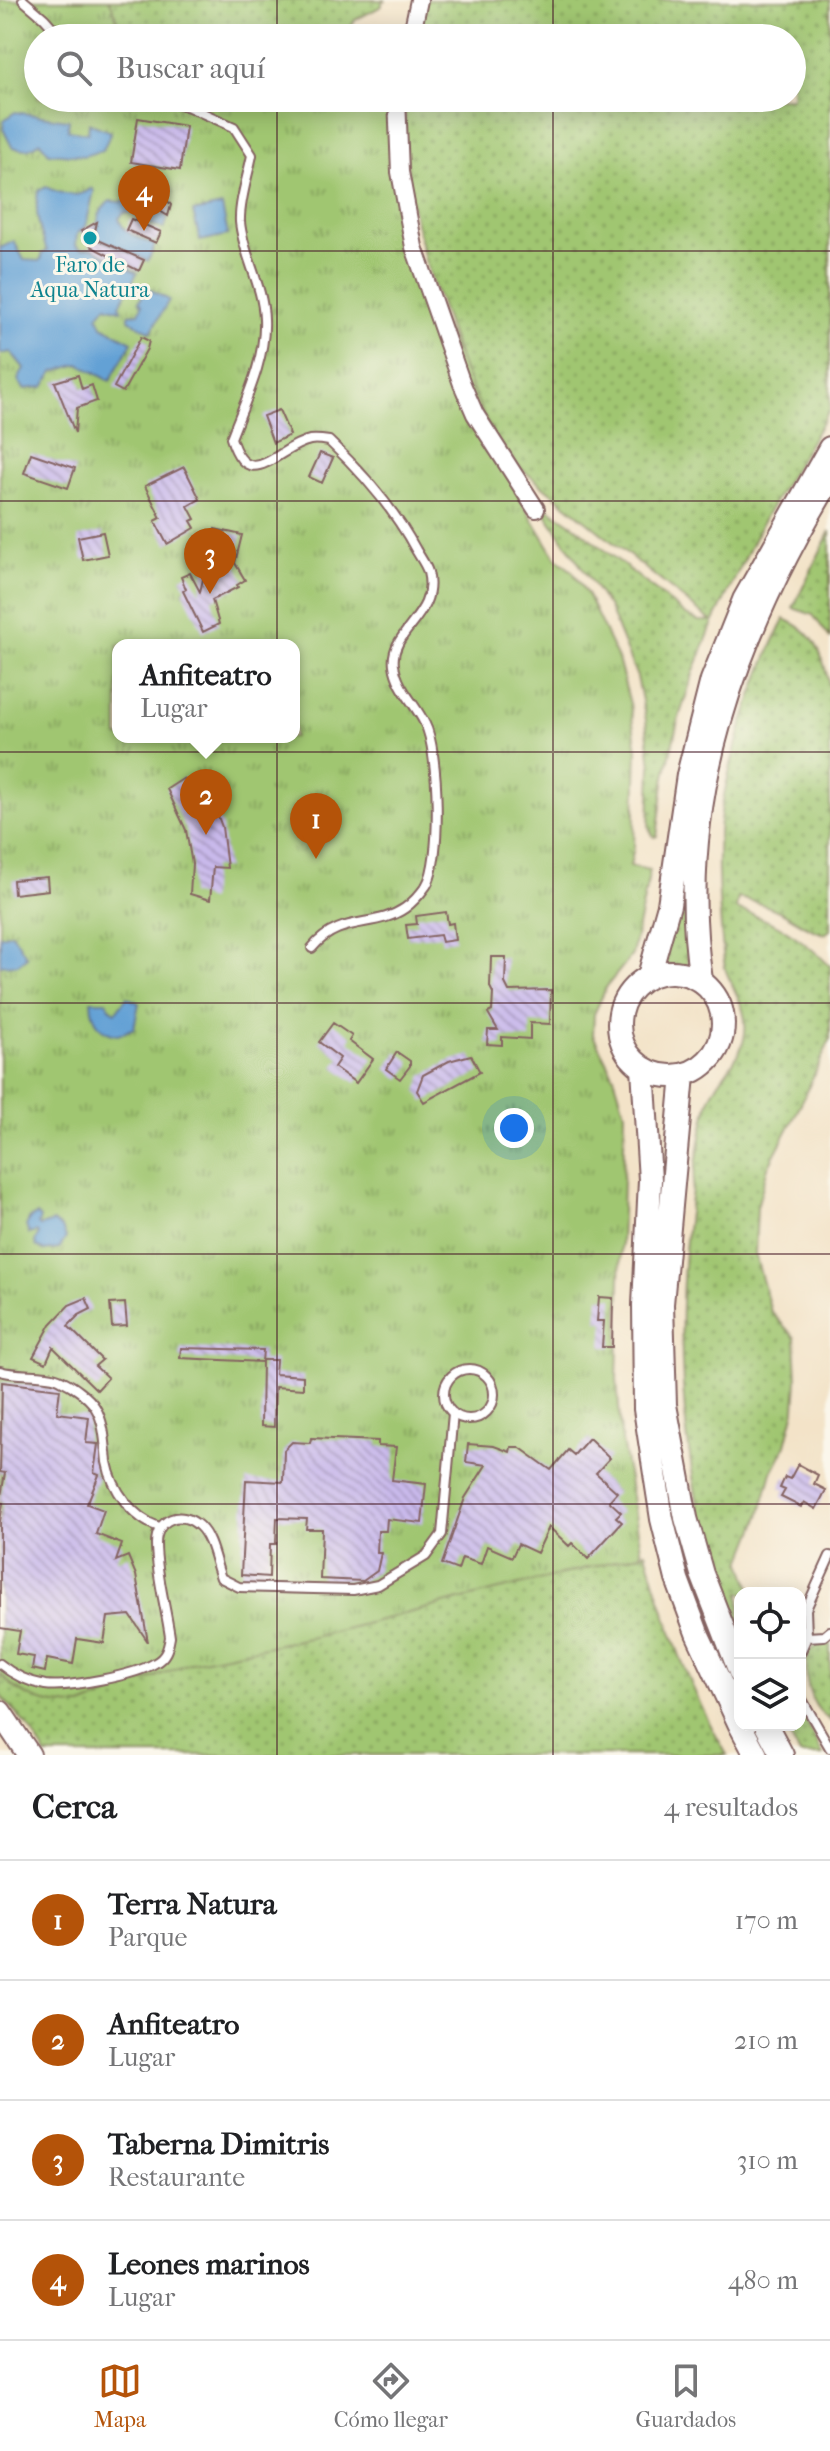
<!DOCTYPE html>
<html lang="es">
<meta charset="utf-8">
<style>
:root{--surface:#fff;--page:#f6f6f6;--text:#202124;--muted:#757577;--line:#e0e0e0;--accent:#b45309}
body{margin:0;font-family:"IM FELL French Canon",serif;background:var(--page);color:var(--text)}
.controls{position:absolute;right:24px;bottom:24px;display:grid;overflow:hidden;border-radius:16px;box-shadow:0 4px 20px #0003}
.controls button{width:72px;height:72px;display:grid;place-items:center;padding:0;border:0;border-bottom:2px solid var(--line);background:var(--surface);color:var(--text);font:40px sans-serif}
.you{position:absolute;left:514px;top:1128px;width:28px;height:28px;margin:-20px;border:6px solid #fff;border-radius:50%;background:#1a73e8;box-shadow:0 0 0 12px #1a73e833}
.badge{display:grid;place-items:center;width:52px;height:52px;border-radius:50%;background:var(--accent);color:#fff;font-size:26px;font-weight:700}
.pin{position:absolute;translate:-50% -66px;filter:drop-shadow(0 2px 4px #0008)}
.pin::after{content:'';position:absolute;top:42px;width:28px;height:24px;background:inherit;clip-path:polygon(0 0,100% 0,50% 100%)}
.popup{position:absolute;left:112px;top:639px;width:188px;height:104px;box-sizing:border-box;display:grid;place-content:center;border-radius:16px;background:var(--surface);filter:drop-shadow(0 2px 6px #0005);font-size:26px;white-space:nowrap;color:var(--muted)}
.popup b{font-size:30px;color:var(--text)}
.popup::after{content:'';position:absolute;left:50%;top:100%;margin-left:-16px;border:16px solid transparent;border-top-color:var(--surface)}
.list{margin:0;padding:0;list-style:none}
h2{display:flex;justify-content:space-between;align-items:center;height:104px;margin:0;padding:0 32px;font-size:34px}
h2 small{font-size:26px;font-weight:400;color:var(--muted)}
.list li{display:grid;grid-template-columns:52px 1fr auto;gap:24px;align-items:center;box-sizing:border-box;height:120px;padding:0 32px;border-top:2px solid var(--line)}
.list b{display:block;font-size:30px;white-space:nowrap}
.list p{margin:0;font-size:26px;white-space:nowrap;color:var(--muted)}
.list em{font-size:26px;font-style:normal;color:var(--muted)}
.icon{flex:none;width:44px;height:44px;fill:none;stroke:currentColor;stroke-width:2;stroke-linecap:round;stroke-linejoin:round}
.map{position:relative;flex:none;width:830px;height:1755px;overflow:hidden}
.search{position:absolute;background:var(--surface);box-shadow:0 4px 20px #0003;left:24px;right:24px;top:24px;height:88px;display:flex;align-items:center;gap:20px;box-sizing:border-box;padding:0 28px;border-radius:44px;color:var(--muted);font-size:30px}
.sheet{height:584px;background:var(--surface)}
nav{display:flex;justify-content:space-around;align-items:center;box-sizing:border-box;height:112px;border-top:2px solid var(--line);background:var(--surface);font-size:22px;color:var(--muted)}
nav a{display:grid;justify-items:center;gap:4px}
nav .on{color:var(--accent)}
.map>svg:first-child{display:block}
.grass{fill:url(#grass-dots);stroke:#75724e;stroke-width:2}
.park{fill:url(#park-tufts);stroke:#75724e;stroke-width:2;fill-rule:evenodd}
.water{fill:#63a1d5;stroke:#566080;stroke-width:2}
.building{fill:url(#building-back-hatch)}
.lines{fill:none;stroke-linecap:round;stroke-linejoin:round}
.lane-casing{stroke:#856462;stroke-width:12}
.street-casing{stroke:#856462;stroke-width:20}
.secondary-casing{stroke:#856462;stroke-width:26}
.lane{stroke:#fff;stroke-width:8}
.street{stroke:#fff;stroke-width:16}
.secondary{stroke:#fff;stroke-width:22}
.grid{fill:none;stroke:#4a1f2b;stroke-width:2;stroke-opacity:0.55}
.culture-dot{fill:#0f9aa8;stroke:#fbf7ec;stroke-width:3}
.labels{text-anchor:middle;stroke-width:6;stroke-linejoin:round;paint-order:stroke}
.culture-label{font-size:22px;fill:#0d838f;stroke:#fbf7ec}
</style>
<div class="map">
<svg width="830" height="1755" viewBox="0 0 830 1755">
<defs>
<pattern id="grass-dots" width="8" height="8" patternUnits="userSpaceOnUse" patternTransform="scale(2)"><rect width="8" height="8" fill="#a0c671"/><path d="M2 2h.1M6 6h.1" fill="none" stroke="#84a05d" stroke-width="1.8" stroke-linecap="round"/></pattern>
<pattern id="park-tufts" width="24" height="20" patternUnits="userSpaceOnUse" patternTransform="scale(2)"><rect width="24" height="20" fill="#a0c671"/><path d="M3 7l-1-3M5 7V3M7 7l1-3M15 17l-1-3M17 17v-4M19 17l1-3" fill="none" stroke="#84a05d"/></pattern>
<pattern id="building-back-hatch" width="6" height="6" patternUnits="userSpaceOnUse" patternTransform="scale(2)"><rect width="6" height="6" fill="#c9b9eb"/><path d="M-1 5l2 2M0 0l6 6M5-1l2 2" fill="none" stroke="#a596bf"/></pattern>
</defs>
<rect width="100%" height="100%" fill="#fbf7ec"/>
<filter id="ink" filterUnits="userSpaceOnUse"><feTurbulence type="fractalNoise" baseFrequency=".0125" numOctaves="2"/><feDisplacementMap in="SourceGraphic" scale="16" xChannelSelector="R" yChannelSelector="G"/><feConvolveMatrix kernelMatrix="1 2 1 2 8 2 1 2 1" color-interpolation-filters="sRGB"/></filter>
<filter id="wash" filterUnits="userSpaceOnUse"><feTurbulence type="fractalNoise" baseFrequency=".006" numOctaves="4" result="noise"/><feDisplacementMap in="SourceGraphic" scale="32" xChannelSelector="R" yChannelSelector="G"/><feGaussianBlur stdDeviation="1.8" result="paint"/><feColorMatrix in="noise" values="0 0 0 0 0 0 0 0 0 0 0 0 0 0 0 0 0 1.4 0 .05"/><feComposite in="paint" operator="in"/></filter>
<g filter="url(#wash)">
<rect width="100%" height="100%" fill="#f3e3c8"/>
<path class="grass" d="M 36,0 L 386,0 L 382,1 L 382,6 L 355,20 L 343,38 L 73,38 Z
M 426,0 L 830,0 L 830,409 L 764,519 L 713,623 L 694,671 L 678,721 L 665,776 L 657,836 L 654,837 L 649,828 L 651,766 L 646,720 L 637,677 L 609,608 L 538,502 L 576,527 L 686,615 L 698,621 L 711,621 L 519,467 L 494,435 L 474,400 L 425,260 L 411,202 L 405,141 L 405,98 L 792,98 L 792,38 L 417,38 Z
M 830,531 L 830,638 L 813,615 L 793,608 Z
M 784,619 C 818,632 822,655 830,688 L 830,930 L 825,934 C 808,930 798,921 783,913 C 769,906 753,901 738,898 L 736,909 C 777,922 799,935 830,966 L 830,1040 L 798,1110 L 768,1167 L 757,1207 L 755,1254 L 771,1312 L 795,1338 L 797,1380 L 795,1409 L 786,1445 L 772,1472 L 760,1516 L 742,1562 L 751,1588 L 755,1593 L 740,1593 L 740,1637 C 729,1607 715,1576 707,1545 C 671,1400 675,1253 707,1108 C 713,1080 742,1062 745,1033 C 748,1009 734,992 726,971 C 723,962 723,951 722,941 C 718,893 714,838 725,790 C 738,731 758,673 784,619 Z
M 675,912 L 686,913 L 688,967 L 669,965 L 662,966 Z
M 646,1552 C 666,1623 690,1692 727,1755 L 46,1755 L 28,1727 L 0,1695 L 0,1672 L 167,1665 Z
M 830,1637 L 830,1721 C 807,1704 803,1677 809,1651 Z
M 800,1710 L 823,1755 L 800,1755 L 783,1725 L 800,1725 Z"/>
<path class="park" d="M 0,0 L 108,0 L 112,5 L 123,38 L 38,38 L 38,98 L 343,98 L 390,108 L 392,156 L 405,237 L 521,500 L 556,558 L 573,572 L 588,596 L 618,659 L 630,704 L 637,750 L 634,847 L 630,866 L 650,870 L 632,955 L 607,986 L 594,1014 L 593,1035 L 614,1076 L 625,1113 L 617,1380 L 621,1435 L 642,1554 L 313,1637 L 192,1662 L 82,1706 C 48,1706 22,1699 0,1674 ZM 118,645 L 294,645 L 294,737 L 118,737 Z"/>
<path class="water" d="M 15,112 L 69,120 L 68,130 L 88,133 L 89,123 L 111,132 L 103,150 L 84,156 L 49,153 L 40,142 C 30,150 25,150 12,147 L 3,129 L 4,120 Z
M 46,187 C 61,194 78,200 92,188 L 94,191 L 86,226 L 77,234 L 76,245 L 81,249 L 92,248 L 137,273 L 120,305 L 121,310 L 106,306 L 98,316 L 102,326 L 132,342 L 110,381 L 79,364 L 53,372 L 44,387 L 24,389 L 18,380 L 24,368 L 11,352 L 0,354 L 0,248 L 14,241 L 24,260 L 39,261 L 42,258 L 42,254 L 47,251 C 40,230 34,213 38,191 Z
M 128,199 L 138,200 L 168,218 L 164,229 L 140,220 L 133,213 L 124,213 L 119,218 C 122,234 142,239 155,245 L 148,261 L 99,239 C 95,225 98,210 110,201 L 121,202 Z
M 222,206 L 228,235 L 200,241 L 193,212 Z
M 147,288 L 169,300 L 151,332 L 129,320 L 129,314 L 139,313 L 142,305 L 139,301 Z
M 12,933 L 27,957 L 18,964 L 0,965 L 0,936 Z
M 127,997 L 139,1003 L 134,1028 L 118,1035 C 99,1033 92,1020 91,1001 L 106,1001 L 111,1009 L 116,1012 Z
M 37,1215 L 40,1218 L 38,1224 L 40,1226 L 53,1222 L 62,1228 L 66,1238 L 59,1249 L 45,1251 L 36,1246 L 35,1242 L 39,1234 L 37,1232 L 29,1234 L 26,1226 L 30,1218 Z"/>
<g id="blocks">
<path class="building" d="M 138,118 L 186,126 L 180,170 L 131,162 Z
M 128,187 L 167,200 L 171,205 L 168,216 L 127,191 Z
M 131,219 L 161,232 L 156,243 L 126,230 Z
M 97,222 L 93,240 L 94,238 L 144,260 L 139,271 L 92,247 L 81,231 Z
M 141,337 L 149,341 L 147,349 L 123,392 L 114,387 Z
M 78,375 L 82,389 L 92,385 L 97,401 L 77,408 L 75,433 L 55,382 Z
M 279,410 L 290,435 L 273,443 L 263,416 Z
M 31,453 L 75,468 L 68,488 L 24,473 Z
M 320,453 L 333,458 L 322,483 L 309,477 Z
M 184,467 L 200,499 L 188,506 L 195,519 L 191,521 L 195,528 L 167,544 L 155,521 L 161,518 L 145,486 Z
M 215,529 L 242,535 L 235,563 L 245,580 L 237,585 L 238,587 L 212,600 L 219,624 L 203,632 L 183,591 L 186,589 L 181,577 L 190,573 L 200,592 Z
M 103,532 L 108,555 L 83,560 L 78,537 Z
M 184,778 L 193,791 L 202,786 L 211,804 L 213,803 L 222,827 L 227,868 L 213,867 L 210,900 L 190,894 L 192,864 L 186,830 L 167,789 Z
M 47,877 L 48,890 L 14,894 L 13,880 Z
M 446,912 L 448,924 L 453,923 L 455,940 L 442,942 L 440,935 L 408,939 L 406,925 L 417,924 L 416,916 Z
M 491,957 L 506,957 L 505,983 L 509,991 L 551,990 L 550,1024 L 530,1023 L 530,1039 L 502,1037 L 502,1045 L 487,1044 L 488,1030 L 498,1030 L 488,1013 L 492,1011 L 493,993 L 490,987 Z
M 333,1023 L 352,1036 L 349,1041 L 373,1059 L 356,1083 L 334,1067 L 340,1058 L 319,1042 Z
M 397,1052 L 410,1061 L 410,1066 L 400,1079 L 386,1069 Z
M 471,1055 L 480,1072 L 424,1102 L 417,1091 L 423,1075 L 449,1061 Z
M 599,1297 L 613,1298 L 612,1347 L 602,1347 L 604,1321 L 597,1321 Z
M 86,1298 L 91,1309 L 79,1315 L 68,1326 L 102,1360 L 95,1366 L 108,1378 L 97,1390 L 53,1347 L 46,1363 L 33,1357 L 51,1324 L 69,1305 Z
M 125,1303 L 127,1326 L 112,1327 L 110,1304 Z
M 181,1348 L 263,1350 L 262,1362 L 180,1358 Z
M 262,1360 L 276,1360 L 275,1374 L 303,1376 L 303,1389 L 275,1387 L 274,1427 L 261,1426 Z
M 2,1382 L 60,1389 L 57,1413 L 89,1417 L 86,1443 L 98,1444 L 94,1473 L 99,1475 L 87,1504 L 104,1510 L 96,1534 L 122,1544 L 116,1561 L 128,1556 L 136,1575 L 148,1642 L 130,1615 L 108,1617 L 104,1643 L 77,1639 L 73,1664 L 47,1659 L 45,1672 L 32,1669 L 34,1657 L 16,1654 L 20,1631 L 0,1628 L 0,1521 L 3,1503 L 0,1502 L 5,1473 L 0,1472 Z
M 311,1438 L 378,1441 L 378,1446 L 396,1447 L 392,1480 L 426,1484 L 422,1523 L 387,1519 L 386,1531 L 378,1531 L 377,1553 L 381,1553 L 377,1571 L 363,1581 L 320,1579 L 322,1529 L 306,1529 L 307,1519 L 277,1518 L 276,1544 L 270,1544 L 269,1577 L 241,1575 L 246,1480 L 283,1482 L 284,1450 L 292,1442 L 310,1443 Z
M 589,1438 L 610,1458 L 596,1473 L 617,1492 L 609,1501 L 621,1512 L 616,1517 L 622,1522 L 588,1559 L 572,1543 L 569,1546 L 549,1527 L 537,1553 L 518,1544 L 512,1557 L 487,1546 L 481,1564 L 462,1558 L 458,1570 L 442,1564 L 465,1498 L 486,1465 L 466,1462 L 468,1444 L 494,1446 L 510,1452 L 511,1447 L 519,1447 L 551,1470 L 568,1450 L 574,1455 Z
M 798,1464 L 818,1475 L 814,1484 L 826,1490 L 816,1509 L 804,1502 L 801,1507 L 781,1497 L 785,1490 L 780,1488 L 785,1477 L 790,1479 Z"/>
</g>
</g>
<g filter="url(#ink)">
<use href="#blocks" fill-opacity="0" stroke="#856462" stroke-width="2"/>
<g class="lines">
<g class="lane-casing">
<path id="lane" d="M 23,0 L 44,18 L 62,38
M 159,98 L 189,107 L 234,127 L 252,155 C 248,176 239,202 240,222 C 243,255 263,285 264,319 C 266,359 245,401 231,438 C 249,496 278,446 310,440 C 316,439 323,440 329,441 C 363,473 394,509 416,550 C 420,557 426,565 428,572 C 439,616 389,631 394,665 C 397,688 415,703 425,724 C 439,750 442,862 426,886 C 421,893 412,903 405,908 C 375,929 340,914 312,948
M444 1394a25 25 0 1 1 50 0a25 25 0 1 1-50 0Z
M 0,1371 C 18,1377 47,1372 61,1380 C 72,1385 89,1397 95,1407 C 105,1423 105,1444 107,1462 C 112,1489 132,1518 159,1527
M 807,1637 L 806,1609 L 830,1556
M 800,1653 L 807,1637 L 824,1636 L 830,1631
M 0,1664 C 12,1674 29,1682 45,1685 C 68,1688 136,1675 155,1663 C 166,1657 168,1649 170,1637 C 166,1608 156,1573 156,1544 C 156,1519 181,1509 199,1526 C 212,1538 215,1563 221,1578 L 239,1587 L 353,1590 L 378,1585 L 426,1556 L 442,1534 L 453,1413
M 800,1696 L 830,1748"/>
</g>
<g class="street-casing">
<path id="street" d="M 411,38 L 419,0
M 397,98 L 400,172 L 414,247 L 462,384 L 475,414 L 536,509"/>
</g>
<g class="secondary-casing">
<path id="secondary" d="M619 1024a52 52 0 1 1 104 0a52 52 0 1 1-104 0Z
M 649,976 L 669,905 L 688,775 L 712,680 L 744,600 L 830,448
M 701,980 C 673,802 738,630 830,479
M 643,1068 L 650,1180 L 644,1305 L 645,1409 L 662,1519 L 677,1579 L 697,1633 L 740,1725
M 683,1075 L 662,1304 L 665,1405 L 686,1518 L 702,1574 L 740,1672
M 0,1712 L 29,1755
M 740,1725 L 756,1755
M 766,1725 L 782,1755"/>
</g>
<use href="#lane" class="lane"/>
<use href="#street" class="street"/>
<use href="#secondary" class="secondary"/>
</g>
</g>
<path class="grid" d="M 277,0 L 277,38M 553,0 L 553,38M 277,98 L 277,1755M 553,98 L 553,1755M 0,251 L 830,251M 0,501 L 830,501M 0,752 L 830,752M 0,1003 L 830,1003M 0,1254 L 830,1254M 0,1504 L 830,1504"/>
<circle class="culture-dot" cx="90" cy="238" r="8"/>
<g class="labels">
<g class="culture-label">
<text x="90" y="272">Faro de<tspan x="90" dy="25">Aqua Natura</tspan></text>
</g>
</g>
</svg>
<div class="controls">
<button><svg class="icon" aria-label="locate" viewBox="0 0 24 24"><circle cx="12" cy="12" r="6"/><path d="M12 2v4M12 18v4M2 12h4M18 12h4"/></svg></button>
<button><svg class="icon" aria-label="layers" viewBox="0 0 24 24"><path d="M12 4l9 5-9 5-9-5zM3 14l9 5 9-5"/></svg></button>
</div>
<div class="you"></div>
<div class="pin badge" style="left:316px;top:859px">1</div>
<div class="pin badge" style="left:206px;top:835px">2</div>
<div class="popup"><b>Anfiteatro</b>Lugar</div>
<div class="pin badge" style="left:210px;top:594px">3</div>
<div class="pin badge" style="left:144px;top:231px">4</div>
<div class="search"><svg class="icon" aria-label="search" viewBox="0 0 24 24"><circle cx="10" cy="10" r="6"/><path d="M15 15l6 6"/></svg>Buscar aquí</div>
</div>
<section class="sheet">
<h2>Cerca<small>4 resultados</small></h2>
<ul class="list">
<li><span class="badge">1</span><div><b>Terra Natura</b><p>Parque</p></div><em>170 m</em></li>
<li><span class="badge">2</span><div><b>Anfiteatro</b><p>Lugar</p></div><em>210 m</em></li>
<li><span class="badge">3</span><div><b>Taberna Dimitris</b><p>Restaurante</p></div><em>310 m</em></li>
<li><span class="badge">4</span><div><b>Leones marinos</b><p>Lugar</p></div><em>480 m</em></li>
</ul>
</section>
<nav>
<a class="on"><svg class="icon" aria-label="map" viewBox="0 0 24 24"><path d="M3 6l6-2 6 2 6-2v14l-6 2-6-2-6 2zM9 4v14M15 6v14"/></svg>Mapa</a>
<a><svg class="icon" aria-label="directions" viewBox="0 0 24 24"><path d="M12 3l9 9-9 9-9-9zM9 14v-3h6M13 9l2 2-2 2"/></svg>Cómo llegar</a>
<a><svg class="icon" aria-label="saved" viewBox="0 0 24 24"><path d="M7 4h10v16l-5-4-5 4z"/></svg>Guardados</a>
</nav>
